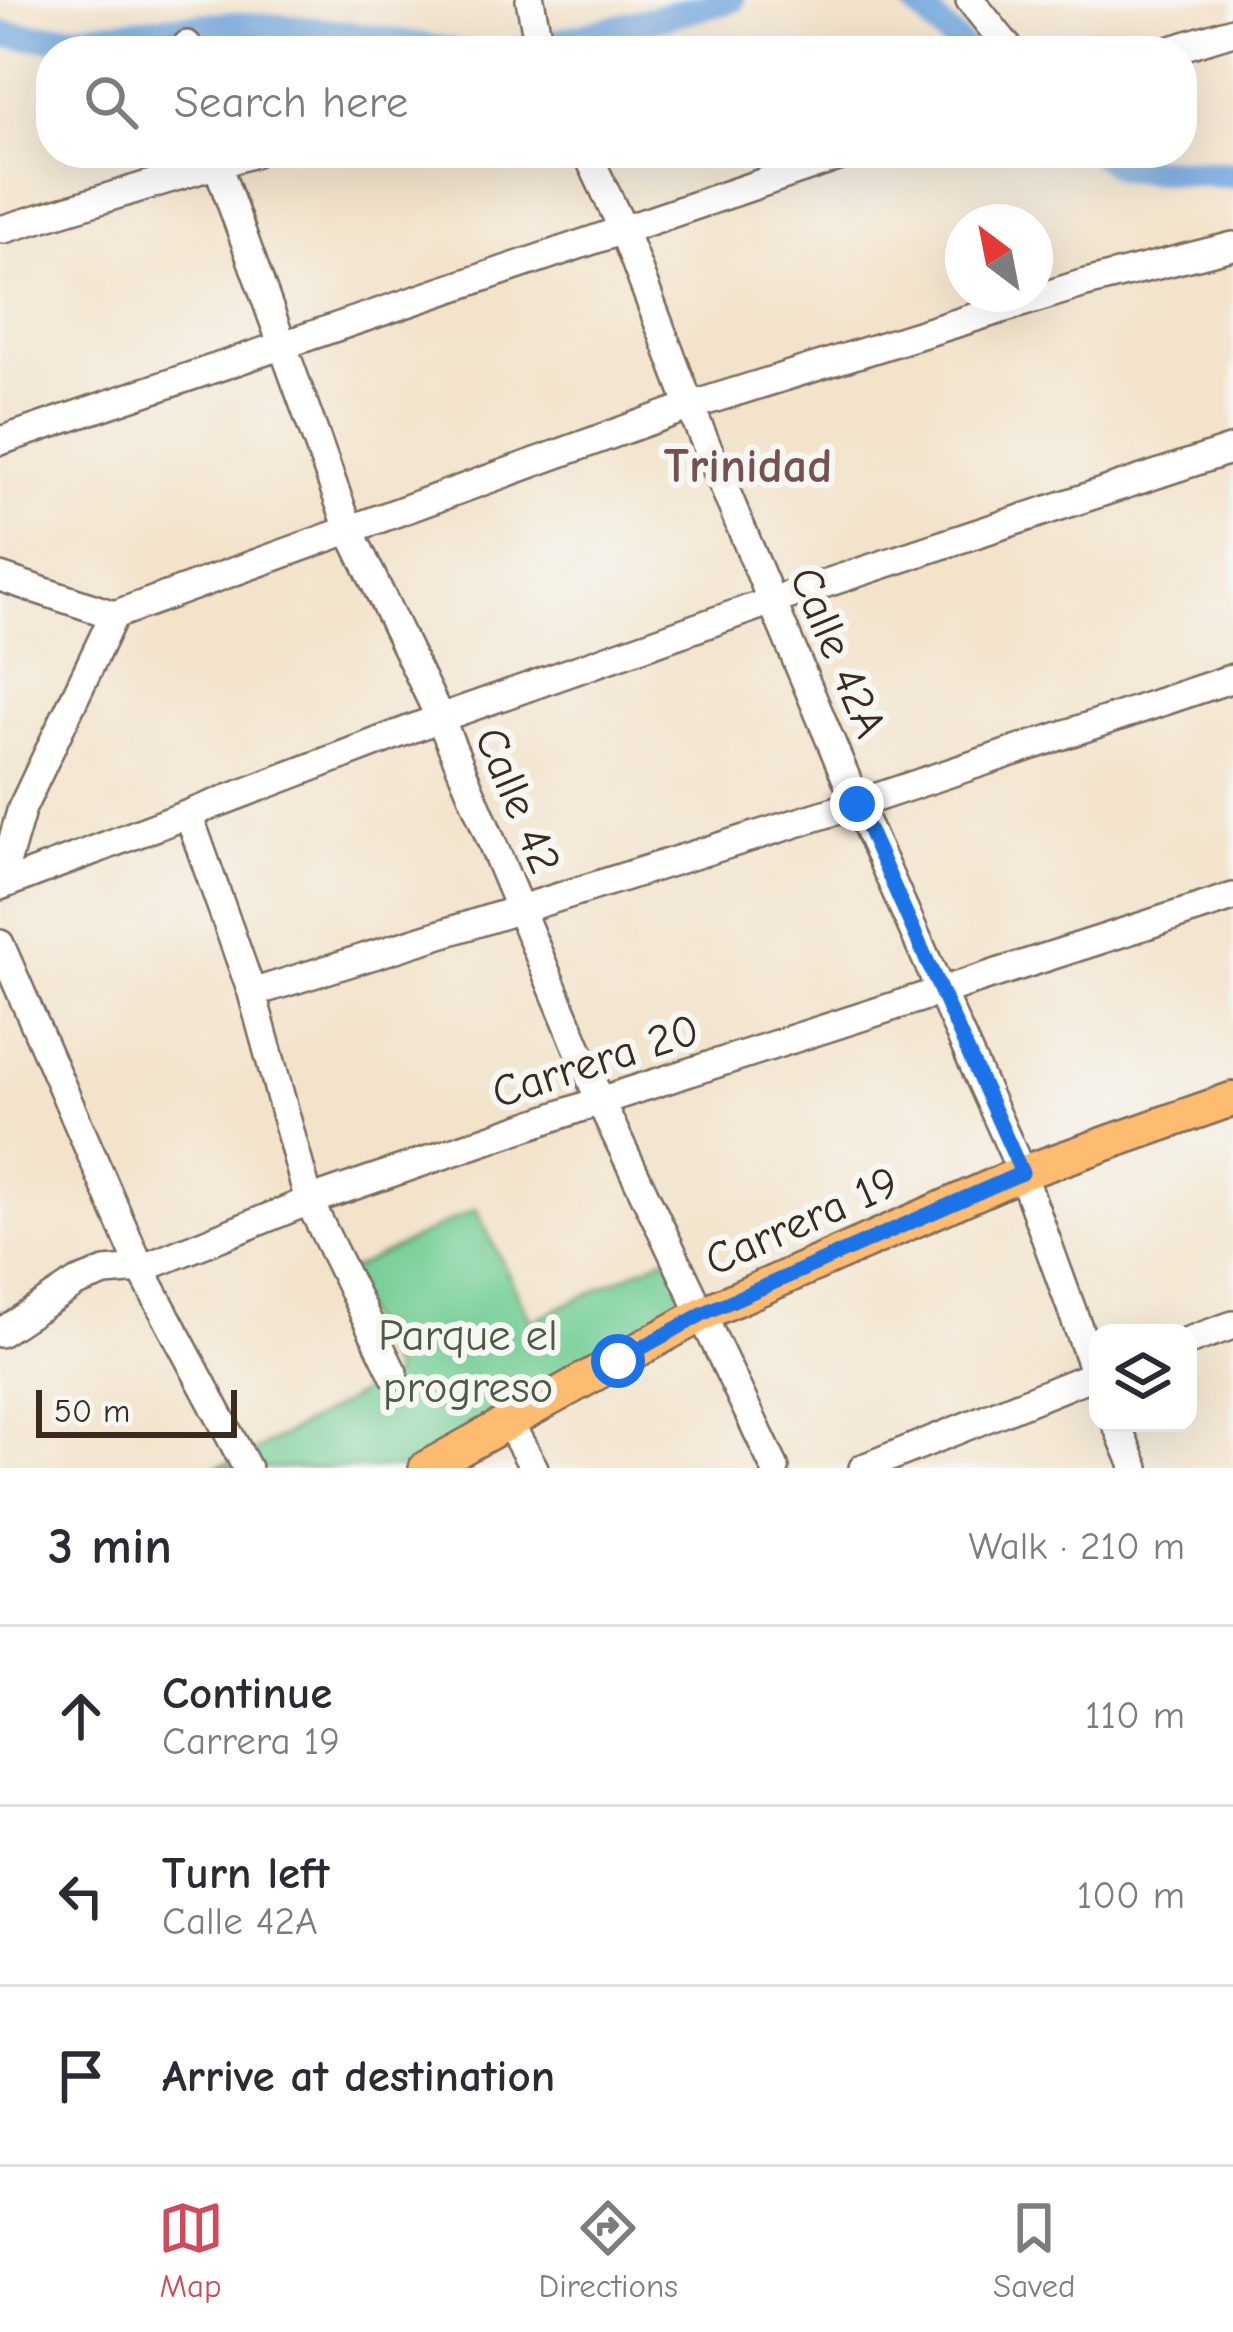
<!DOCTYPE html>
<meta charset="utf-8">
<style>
:root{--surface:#fff;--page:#f2f2f3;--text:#2b2b33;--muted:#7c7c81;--line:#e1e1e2;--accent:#d1495b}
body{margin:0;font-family:"Comic Neue",sans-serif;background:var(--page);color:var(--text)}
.controls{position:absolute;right:36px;bottom:36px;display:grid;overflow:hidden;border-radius:24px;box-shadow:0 12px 48px #0002}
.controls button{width:108px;height:108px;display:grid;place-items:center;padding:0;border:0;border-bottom:3px solid var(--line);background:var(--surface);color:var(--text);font:60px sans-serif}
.compass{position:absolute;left:945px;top:204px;width:108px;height:108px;border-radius:50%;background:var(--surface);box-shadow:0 12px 48px #0002;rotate:328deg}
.scale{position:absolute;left:36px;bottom:30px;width:201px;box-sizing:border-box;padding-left:12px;border:6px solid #3b2a1e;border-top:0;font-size:33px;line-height:42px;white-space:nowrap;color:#3b2a1e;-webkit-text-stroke:9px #f6f6f2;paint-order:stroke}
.stop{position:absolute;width:36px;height:36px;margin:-27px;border:9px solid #1a73e8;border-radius:50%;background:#fff}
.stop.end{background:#1a73e8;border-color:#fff;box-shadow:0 3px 12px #0008}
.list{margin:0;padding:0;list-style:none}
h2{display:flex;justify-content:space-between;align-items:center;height:156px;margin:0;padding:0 48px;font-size:51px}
h2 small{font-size:39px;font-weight:400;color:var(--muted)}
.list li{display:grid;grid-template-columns:78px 1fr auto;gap:36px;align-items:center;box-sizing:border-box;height:180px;padding:0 48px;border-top:3px solid var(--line)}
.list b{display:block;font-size:45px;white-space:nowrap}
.list p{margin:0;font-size:39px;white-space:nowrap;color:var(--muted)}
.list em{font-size:39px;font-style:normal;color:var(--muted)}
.icon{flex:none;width:66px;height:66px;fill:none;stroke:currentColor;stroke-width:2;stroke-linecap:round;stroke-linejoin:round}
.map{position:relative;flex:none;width:1233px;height:1468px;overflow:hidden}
.search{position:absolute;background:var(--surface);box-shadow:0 12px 48px #0002;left:36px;right:36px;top:36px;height:132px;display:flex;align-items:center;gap:30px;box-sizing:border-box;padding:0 42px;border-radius:48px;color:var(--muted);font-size:45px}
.sheet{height:696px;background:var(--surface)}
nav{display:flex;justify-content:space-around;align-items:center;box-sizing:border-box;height:168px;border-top:3px solid var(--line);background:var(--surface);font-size:33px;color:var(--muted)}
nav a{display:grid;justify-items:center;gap:6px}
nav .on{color:var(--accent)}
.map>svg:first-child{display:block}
.green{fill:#73ce95;stroke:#577c5a;stroke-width:3}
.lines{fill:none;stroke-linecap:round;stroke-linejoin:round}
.canal{stroke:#71a6de;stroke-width:27}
.minor-casing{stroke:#7b6b5b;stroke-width:32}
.major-casing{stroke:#7b6b5b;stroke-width:38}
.minor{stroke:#fff;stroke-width:27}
.major{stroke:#fdbc70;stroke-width:33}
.route{stroke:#1a73e8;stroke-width:15}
.labels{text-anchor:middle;stroke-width:12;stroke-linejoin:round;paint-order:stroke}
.street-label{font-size:45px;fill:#3b2a1e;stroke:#f6f6f2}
.park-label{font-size:45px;fill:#4c5b42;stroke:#f6f6f2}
.neighbourhood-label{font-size:48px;font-weight:bold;fill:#765152;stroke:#f6f6f2}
</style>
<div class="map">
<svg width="1233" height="1468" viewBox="0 0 1233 1468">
<rect width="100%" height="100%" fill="#f6f6f2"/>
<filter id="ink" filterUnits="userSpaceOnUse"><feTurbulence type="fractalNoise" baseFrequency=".00833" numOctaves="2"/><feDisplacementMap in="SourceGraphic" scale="24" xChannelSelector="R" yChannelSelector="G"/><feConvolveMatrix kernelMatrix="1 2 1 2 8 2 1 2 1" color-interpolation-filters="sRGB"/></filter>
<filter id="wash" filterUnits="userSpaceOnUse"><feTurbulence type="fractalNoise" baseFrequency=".004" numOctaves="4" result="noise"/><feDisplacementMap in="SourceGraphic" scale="48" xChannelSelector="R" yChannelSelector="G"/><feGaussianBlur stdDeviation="2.7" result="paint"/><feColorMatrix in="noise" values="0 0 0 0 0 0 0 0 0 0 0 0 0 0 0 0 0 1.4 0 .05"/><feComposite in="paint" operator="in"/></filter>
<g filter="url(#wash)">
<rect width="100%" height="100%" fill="#f3e3cb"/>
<path class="green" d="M 476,1209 L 531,1321 L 675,1253 L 704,1313 L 426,1468 L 213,1468 L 242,1458 L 394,1375 L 343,1273 Z"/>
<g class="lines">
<path class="canal" d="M 913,0 L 965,51
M 0,34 C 64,42 120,32 183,27 C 272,20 362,36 449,51
M 521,51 L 731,0
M 1100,153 L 1122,168 L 1233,175"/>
</g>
</g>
<g filter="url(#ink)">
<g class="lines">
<g class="minor-casing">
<path id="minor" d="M 530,0 L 540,51
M 970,0 L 1011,51
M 187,45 L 188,51
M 1168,51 L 1233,31
M 213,153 L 349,529 L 440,718 L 600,1101 L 775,1468
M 587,153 L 622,227 L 690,406 L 857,804 L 1022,1173 L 1098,1382
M 4,229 L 254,153
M 0,441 L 850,153
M 0,577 L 114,615 L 690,406 L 1082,284 L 1233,246
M 189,816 L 252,993 L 309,1201 L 394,1375
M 0,884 L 22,808 L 114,615
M 0,886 L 440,718 L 772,601 L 1233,449
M 0,944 L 141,1269 L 247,1468
M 252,993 L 857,804 L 1233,678
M 0,1333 L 76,1283 L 105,1272 L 141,1269 L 309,1201 L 600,1101 L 1233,897
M 1188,1341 L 1233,1325
M 508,1421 L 534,1468
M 1116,1423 L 1135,1468
M 863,1468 L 1098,1373"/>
</g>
<g class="major-casing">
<path id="major" d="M 426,1468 L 704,1313 L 1022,1173 L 1233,1099"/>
</g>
<use href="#minor" class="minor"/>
<use href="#major" class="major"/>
</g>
</g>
<g class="lines" filter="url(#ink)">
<path class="route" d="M 618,1361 L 704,1313 L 1022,1173 L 857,804"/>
</g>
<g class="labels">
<g class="street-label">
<text transform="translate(839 652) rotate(67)" y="16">Calle 42A</text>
<text transform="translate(519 800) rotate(67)" y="16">Calle 42</text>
<text transform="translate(595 1060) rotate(-18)" y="16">Carrera 20</text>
<text transform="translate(801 1220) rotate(-24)" y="16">Carrera 19</text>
</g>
<g class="park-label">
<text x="468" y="1350">Parque el<tspan x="468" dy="52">progreso</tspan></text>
</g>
<g class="neighbourhood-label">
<text x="748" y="482">Trinidad</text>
</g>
</g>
</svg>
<div class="controls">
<button><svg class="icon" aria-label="layers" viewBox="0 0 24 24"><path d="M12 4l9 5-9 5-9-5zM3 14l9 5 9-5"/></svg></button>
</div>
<svg class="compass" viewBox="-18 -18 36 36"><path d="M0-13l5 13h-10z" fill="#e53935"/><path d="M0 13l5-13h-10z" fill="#7c7c81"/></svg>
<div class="scale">50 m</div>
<div class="stop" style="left:618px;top:1361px"></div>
<div class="stop end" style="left:857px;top:804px"></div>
<div class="search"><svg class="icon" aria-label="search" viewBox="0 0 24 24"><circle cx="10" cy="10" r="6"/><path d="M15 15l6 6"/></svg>Search here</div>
</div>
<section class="sheet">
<h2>3 min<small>Walk · 210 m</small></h2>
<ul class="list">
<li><svg class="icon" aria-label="ahead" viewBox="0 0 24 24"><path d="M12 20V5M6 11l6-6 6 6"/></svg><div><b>Continue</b><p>Carrera 19</p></div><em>110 m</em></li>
<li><svg class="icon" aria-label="left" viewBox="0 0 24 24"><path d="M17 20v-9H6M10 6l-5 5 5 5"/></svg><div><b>Turn left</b><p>Calle 42A</p></div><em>100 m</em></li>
<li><svg class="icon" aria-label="arrive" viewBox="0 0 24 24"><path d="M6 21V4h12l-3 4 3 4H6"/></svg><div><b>Arrive at destination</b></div></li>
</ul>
</section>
<nav>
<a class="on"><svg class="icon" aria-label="map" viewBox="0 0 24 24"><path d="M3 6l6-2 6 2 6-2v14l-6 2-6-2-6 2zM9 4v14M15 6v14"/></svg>Map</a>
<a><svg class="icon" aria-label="directions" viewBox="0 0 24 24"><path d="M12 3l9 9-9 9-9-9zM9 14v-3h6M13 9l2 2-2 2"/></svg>Directions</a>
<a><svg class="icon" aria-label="saved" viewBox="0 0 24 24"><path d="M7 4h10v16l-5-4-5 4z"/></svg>Saved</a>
</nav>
